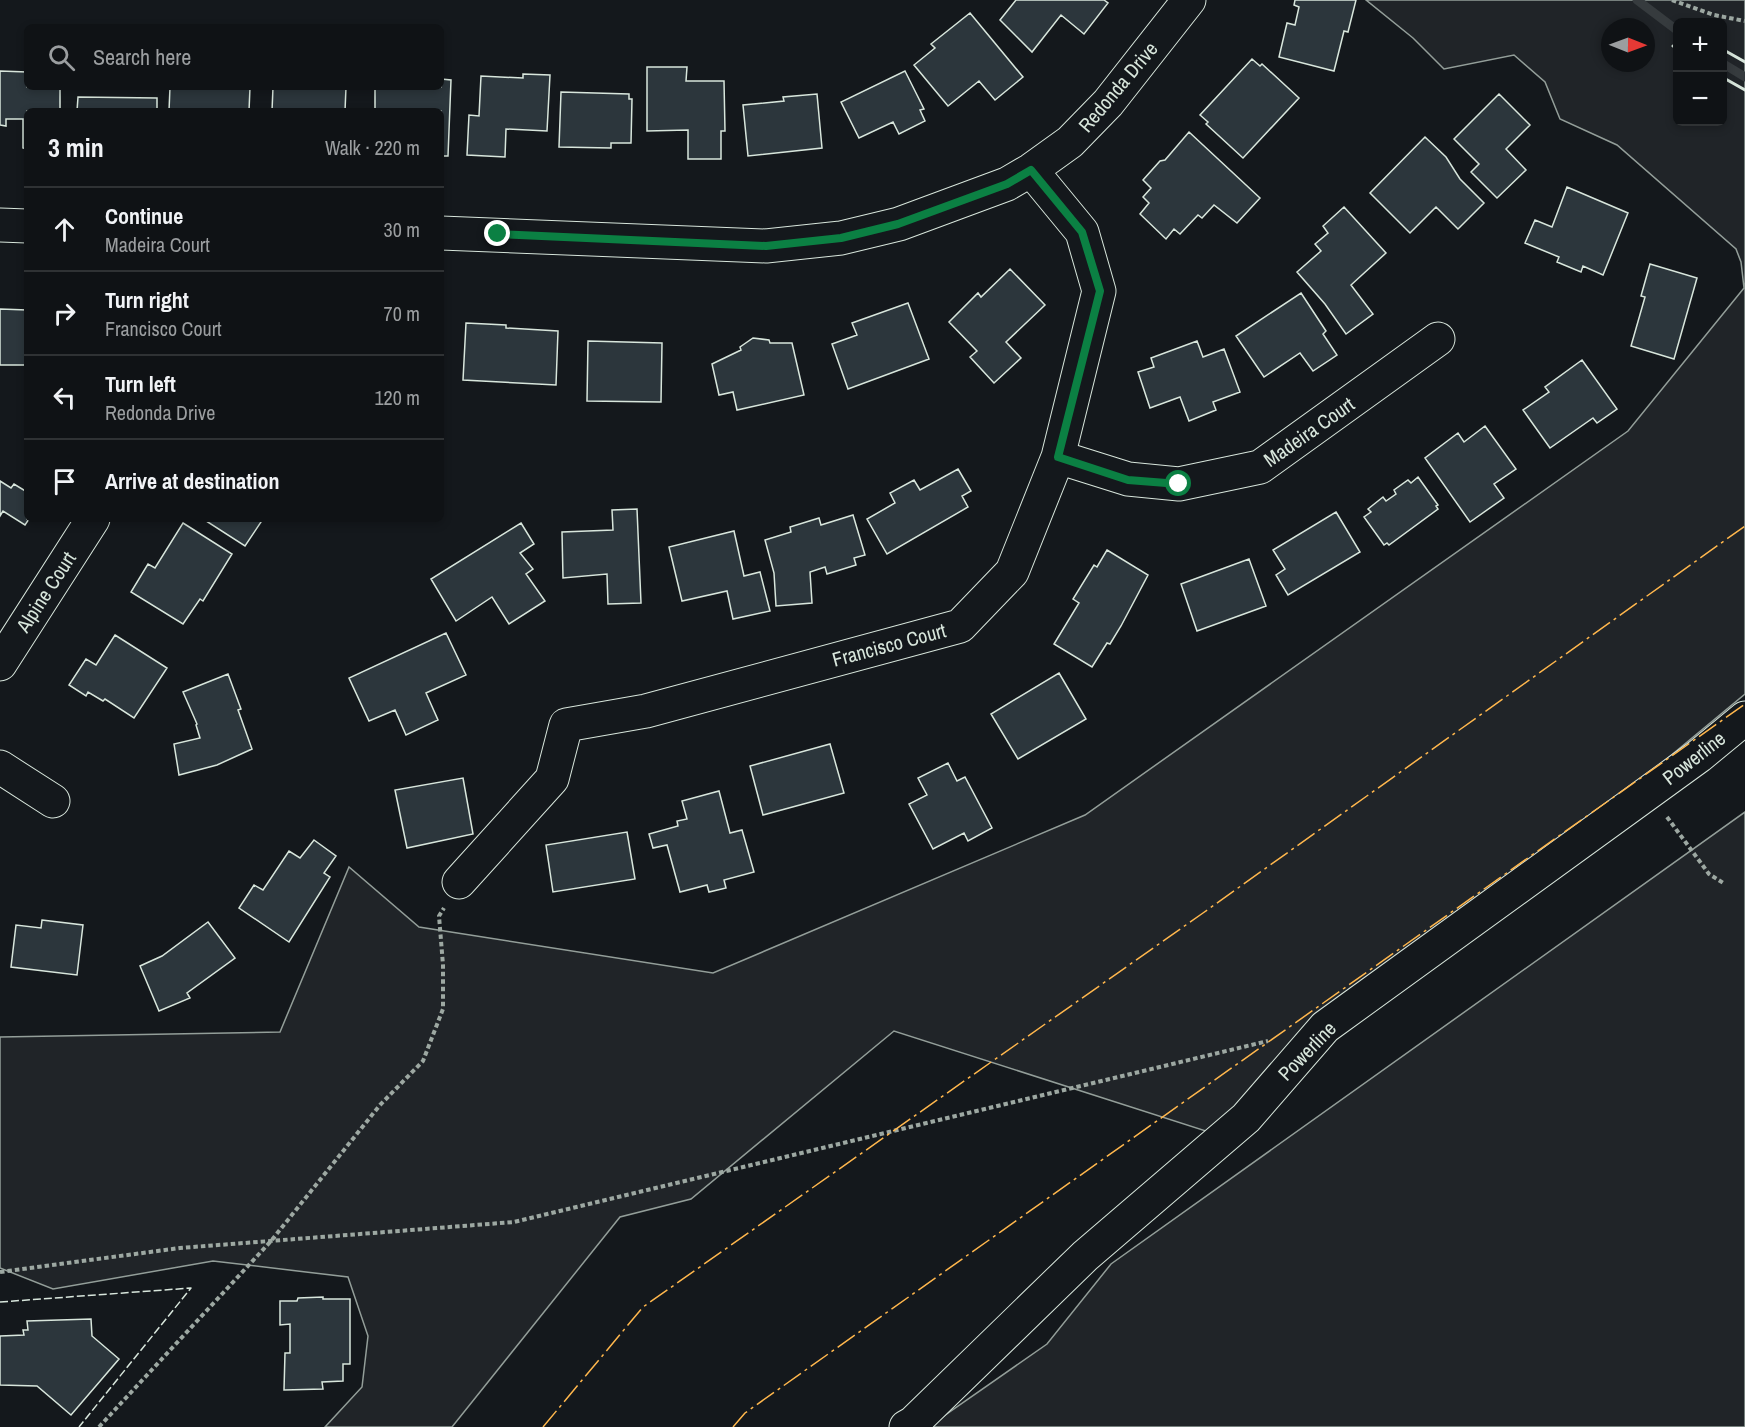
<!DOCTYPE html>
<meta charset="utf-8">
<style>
:root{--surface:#0f1215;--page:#1d2022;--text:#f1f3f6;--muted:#9b9ea0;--line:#2f3234}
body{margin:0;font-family:"Archivo Narrow",sans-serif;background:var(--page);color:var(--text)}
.controls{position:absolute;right:18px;top:18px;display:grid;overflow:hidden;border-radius:9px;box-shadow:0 3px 9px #0003}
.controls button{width:54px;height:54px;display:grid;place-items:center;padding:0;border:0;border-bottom:2px solid var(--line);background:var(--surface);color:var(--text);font:30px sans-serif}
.compass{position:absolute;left:1601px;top:18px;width:54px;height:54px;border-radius:50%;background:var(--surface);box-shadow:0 3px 9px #0003;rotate:91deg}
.stop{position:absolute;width:18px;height:18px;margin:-14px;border:4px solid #0b8043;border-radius:50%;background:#fff}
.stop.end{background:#0b8043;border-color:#fff;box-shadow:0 2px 6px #0008}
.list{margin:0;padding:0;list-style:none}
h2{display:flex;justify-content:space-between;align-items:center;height:78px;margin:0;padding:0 24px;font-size:26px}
h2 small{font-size:20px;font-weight:400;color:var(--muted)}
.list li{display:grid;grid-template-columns:39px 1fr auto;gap:18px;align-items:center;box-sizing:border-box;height:84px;padding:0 24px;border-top:2px solid var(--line)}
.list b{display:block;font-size:22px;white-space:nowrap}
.list p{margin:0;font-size:20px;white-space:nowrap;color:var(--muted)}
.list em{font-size:20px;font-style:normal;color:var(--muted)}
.icon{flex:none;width:33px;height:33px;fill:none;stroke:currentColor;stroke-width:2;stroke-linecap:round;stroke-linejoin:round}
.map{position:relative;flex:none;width:1745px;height:1427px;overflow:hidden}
.search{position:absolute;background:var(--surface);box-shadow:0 3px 9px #0003;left:24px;top:24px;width:420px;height:66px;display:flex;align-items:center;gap:15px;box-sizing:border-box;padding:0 21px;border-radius:9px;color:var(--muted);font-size:22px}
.panel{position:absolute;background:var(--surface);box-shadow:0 3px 9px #0003;left:24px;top:108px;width:420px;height:414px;border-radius:9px}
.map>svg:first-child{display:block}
.green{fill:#202428;stroke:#939e99;stroke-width:1.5;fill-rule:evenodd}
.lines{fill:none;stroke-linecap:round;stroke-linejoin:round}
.stream{stroke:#363b3e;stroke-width:9}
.building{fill:#2c363c;stroke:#d8e6dc;stroke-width:1.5}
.minor-casing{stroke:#d8e6dc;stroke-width:35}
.path{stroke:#9da8a2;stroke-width:4;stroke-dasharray:4.5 3;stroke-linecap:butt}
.minor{stroke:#14181c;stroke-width:33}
.fence{stroke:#d8e6dc;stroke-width:1.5;stroke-dasharray:8 3;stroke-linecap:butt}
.wall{stroke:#d8e6dc;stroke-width:3}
.power{stroke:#ffb74d;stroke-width:1.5;stroke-dasharray:21 4.5 3 4.5;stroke-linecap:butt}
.route{stroke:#0b8043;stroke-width:8}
.labels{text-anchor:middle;stroke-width:4.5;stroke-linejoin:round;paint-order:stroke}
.street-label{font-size:20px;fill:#d8e6dc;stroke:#14181c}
</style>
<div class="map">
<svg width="1745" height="1427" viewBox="0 0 1745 1427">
<rect width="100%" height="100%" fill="#14181c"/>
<path class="green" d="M 1366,0 L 1745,0 L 1745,694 L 1215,1134 L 894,1031 L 691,1199 L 620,1217 L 452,1427 L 325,1427 L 362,1387 L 368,1336 L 348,1277 L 213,1261 L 53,1289 L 0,1268 L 0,1037 L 280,1032 L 349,867 L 419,927 L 713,973 L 1085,815 L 1628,431 L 1744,288 L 1741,262 L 1736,249 L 1617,145 L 1560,119 L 1545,82 L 1514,55 L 1444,69 L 1413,38 ZM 1678,22 L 1722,22 L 1722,122 L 1678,122 ZM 1610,27 L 1646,27 L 1646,63 L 1610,63 Z
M 1745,812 L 1745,1427 L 928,1427 L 1047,1344 L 1111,1264 Z"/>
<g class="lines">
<path class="stream" d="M 1637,0 L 1678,31
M 1722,63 L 1745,77"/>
</g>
<path class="building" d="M 1016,0 L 1104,0 L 1108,3 L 1084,34 L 1061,15 L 1032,52 L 1000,20 Z
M 1295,0 L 1356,0 L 1348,32 L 1344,31 L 1334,71 L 1279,57 L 1287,23 L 1295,25 L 1299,7 L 1294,5 Z
M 970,13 L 1023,77 L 995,100 L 979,81 L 948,106 L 914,65 L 935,48 L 931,44 Z
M 1252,59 L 1260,66 L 1262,64 L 1299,98 L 1243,158 L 1206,124 L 1208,122 L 1200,115 Z
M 647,67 L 687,67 L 686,81 L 724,81 L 725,131 L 721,131 L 721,159 L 688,159 L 688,130 L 647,131 Z
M 0,71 L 27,72 L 27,87 L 60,87 L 60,111 L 27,111 L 27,149 L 23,148 L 23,119 L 6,119 L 6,126 L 0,125 Z
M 905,71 L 924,109 L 920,110 L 925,121 L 899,134 L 893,122 L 859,138 L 841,102 Z
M 523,74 L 550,75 L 547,131 L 506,129 L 505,157 L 467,155 L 469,115 L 479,116 L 481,76 L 523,78 Z
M 441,79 L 451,80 L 448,156 L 441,156 L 441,111 L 375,111 L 375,87 L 441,87 Z
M 170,87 L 250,87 L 249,111 L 169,111 Z
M 273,87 L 346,87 L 345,111 L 272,111 Z
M 561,92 L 629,94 L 629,99 L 632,99 L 631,143 L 611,143 L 611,148 L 559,147 Z
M 817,94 L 822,148 L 748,156 L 743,105 L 784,101 L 783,97 Z
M 1499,94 L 1530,125 L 1506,149 L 1526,170 L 1497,198 L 1471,172 L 1479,164 L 1454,139 Z
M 78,97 L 157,98 L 157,111 L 77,111 Z
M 1189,132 L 1260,198 L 1237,223 L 1214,205 L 1202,218 L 1198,215 L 1180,234 L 1174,229 L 1166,239 L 1140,214 L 1149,203 L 1143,197 L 1151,188 L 1143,180 L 1160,161 L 1165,160 Z
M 1425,137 L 1446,157 L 1460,179 L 1484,203 L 1458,229 L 1436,207 L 1410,233 L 1370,193 Z
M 1567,187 L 1628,213 L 1603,275 L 1583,266 L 1581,272 L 1557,262 L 1559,257 L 1525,243 L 1535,220 L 1552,227 Z
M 1344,207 L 1386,253 L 1351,285 L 1373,314 L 1346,334 L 1325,304 L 1297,272 L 1321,251 L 1315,244 L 1328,233 L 1323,226 Z
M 1650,264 L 1697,278 L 1674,359 L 1631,346 L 1645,297 L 1641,296 Z
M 1010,269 L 1045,305 L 1006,342 L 1021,358 L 994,383 L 970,357 L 977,351 L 949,322 L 978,293 L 981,297 Z
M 1301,293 L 1326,331 L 1323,334 L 1337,355 L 1313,371 L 1300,353 L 1264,377 L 1236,336 Z
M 908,303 L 929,359 L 848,389 L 832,344 L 857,335 L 852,323 Z
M 0,309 L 27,310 L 27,365 L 0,365 Z
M 466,323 L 506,325 L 506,328 L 558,331 L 556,385 L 463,380 Z
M 753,338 L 769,340 L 770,343 L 792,343 L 804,395 L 737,410 L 733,392 L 719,395 L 712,364 L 741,350 L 740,347 Z
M 588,341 L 662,343 L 661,402 L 587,401 Z
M 1197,341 L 1203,357 L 1224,349 L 1240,392 L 1213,402 L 1216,410 L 1189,421 L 1180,397 L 1150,408 L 1138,372 L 1154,367 L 1151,358 Z
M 1582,360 L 1617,409 L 1597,423 L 1593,418 L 1550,448 L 1523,410 L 1549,392 L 1545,387 Z
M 1485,426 L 1516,469 L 1494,484 L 1504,498 L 1470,522 L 1425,458 L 1458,433 L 1464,442 Z
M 958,469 L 971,491 L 962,496 L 968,507 L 887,554 L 867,519 L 895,503 L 890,493 L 914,480 L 920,490 Z
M 1418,477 L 1438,505 L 1436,506 L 1438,509 L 1389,545 L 1387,543 L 1384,545 L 1364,517 L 1371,512 L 1368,509 L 1383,497 L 1386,501 L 1396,494 L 1394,490 L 1408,480 L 1411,483 Z
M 0,481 L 11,488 L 14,484 L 27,492 L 27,519 L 29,519 L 25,525 L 3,511 L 0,516 Z
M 637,509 L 641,603 L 608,604 L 607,574 L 563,578 L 562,532 L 613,530 L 612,510 Z
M 1336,512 L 1360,552 L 1288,595 L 1276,575 L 1285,569 L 1273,550 Z
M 853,515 L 865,555 L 854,558 L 856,565 L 827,574 L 825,567 L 810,572 L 812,603 L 776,606 L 774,573 L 765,540 L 791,532 L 790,527 L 819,518 L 821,525 Z
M 203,519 L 263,519 L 245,546 Z
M 183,523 L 232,554 L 203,601 L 200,599 L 183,624 L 131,592 L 148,564 L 155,568 Z
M 521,523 L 534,544 L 520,553 L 533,569 L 526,574 L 545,601 L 509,624 L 492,597 L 456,621 L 431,579 Z
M 734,531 L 744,576 L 760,572 L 770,611 L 733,619 L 727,591 L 682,601 L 669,547 Z
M 1107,550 L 1148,575 L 1121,626 L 1110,644 L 1107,643 L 1092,667 L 1054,644 L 1079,603 L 1073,599 L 1094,565 L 1097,567 Z
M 1249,559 L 1266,606 L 1197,631 L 1181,584 Z
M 446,633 L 466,675 L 426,693 L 438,720 L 406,735 L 395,710 L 369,721 L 349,678 Z
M 115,635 L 167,668 L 134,718 L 105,699 L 103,701 L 88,692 L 86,696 L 69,685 L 86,659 L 96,665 Z
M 1059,673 L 1086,719 L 1018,759 L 991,714 Z
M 228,674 L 241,709 L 238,710 L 252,749 L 217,765 L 179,775 L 174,744 L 200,738 L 196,725 L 197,724 L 183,692 Z
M 830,744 L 844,793 L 763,815 L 750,766 Z
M 948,763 L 957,781 L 965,777 L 992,828 L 968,841 L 964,833 L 933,849 L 909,804 L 927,795 L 918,778 Z
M 463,778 L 473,834 L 407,848 L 395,790 Z
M 719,791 L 730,833 L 742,830 L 754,872 L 724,880 L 726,888 L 709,892 L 707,885 L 680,892 L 667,845 L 653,848 L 649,834 L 678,826 L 677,821 L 687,819 L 682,801 Z
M 627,832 L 635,879 L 553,892 L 546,845 Z
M 314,840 L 336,856 L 324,873 L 330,877 L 289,942 L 239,908 L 254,885 L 263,890 L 289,851 L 300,858 Z
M 42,920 L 83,925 L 77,975 L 11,967 L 16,925 L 41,928 Z
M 208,922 L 235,958 L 187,993 L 190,998 L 159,1011 L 140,966 L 162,956 Z
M 323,1297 L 323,1299 L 350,1299 L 350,1364 L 343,1364 L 343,1381 L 322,1382 L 323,1389 L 284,1390 L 285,1353 L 290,1353 L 290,1324 L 280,1325 L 280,1301 L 297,1301 L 298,1298 Z
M 91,1319 L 92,1336 L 119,1359 L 71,1415 L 37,1386 L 0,1385 L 0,1336 L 24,1335 L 23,1330 L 28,1330 L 27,1321 Z"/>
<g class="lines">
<g class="minor-casing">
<path id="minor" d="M 0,225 L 27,226
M 441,233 L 766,246 L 841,238 L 899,224 L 1007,184 L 1031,170 L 1070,142 L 1108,103 L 1189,0
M 1058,457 L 1128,479 L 1179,484 L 1260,467 L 1438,339
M 0,664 L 93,519
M 0,767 L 53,801
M 459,882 L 552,779 L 566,725 L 646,711 L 960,626 L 1012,572 L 1058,457 L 1099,291 L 1082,232 L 1031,170
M 906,1427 L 913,1423 L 1085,1256 L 1246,1118 L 1325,1027 L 1699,756 L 1745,718"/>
</g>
<path class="path" d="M 1672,0 L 1714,15 L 1745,21
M 1667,817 L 1709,874 L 1725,884
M 0,1272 L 180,1248 L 514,1222 L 1268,1041
M 99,1427 L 271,1241 L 380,1105 L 423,1061 L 443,1009 L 443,965 L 439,916 L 444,908"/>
<use href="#minor" class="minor"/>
<path class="fence" d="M 0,1302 L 191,1288 L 79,1427"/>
<path class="wall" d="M 1673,46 L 1678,49
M 1722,49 L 1745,62
M 1722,77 L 1745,90"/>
<path class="power" d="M 543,1427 L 643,1307 L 1203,913 L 1745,526
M 733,1427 L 745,1413 L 1745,704"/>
</g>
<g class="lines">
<path class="route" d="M 498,234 L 766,246 L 841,238 L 898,224 L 1007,184 L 1031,170 L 1082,232 L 1100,291 L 1058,457 L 1128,480 L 1179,484"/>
</g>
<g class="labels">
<g class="street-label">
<text transform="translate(1118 87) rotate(-50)" y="7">Redonda Drive</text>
<text transform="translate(1309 432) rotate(-35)" y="7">Madeira Court</text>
<text transform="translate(46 592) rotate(-57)" y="7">Alpine Court</text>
<text transform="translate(889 645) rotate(-15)" y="7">Francisco Court</text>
<text transform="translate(1694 758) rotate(-38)" y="7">Powerline</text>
<text transform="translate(1307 1051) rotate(-46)" y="7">Powerline</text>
</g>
</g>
</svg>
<div class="controls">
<button>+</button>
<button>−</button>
</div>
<svg class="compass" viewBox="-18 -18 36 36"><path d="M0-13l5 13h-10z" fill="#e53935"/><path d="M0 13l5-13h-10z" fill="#9b9ea0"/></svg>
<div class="stop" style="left:1179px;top:484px"></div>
<div class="stop end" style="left:498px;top:234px"></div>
<div class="search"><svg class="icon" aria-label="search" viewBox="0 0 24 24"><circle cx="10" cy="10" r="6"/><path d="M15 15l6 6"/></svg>Search here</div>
<section class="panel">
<h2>3 min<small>Walk · 220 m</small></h2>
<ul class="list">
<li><svg class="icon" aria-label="ahead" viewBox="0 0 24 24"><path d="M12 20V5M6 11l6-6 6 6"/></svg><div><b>Continue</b><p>Madeira Court</p></div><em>30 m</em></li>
<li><svg class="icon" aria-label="right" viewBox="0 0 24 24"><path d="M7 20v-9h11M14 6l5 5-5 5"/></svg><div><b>Turn right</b><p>Francisco Court</p></div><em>70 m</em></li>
<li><svg class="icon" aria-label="left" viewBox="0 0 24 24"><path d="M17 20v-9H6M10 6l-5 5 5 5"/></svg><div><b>Turn left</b><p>Redonda Drive</p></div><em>120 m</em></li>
<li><svg class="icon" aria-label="arrive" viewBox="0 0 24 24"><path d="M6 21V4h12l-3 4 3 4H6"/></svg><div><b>Arrive at destination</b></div></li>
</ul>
</section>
</div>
